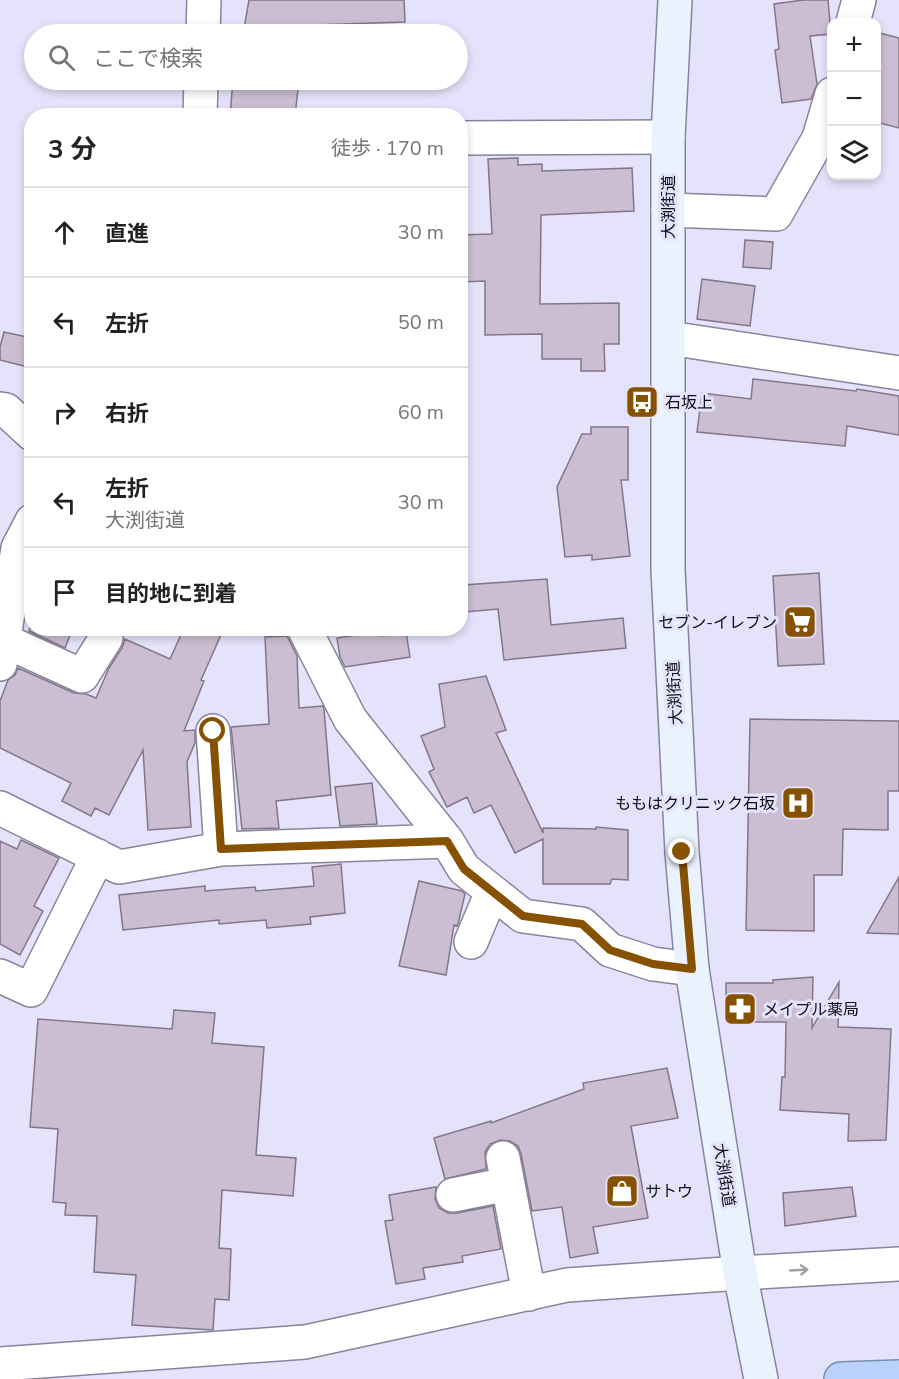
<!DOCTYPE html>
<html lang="ja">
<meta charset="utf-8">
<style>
:root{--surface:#fff;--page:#f2f2f2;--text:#222;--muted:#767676;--line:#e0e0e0}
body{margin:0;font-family:"Nunito Sans","Noto Sans JP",sans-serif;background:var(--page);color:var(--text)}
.controls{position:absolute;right:18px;top:18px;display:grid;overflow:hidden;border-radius:12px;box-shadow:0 3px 9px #0003}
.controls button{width:54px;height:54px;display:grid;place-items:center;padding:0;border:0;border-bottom:2px solid var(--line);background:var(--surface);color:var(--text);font:30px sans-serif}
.stop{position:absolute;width:18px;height:18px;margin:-14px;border:4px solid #865100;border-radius:50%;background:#fff}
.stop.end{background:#865100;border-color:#fff;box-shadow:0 2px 6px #0008}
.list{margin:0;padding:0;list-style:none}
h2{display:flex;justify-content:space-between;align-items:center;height:78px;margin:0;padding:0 24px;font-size:26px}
h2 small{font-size:20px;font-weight:400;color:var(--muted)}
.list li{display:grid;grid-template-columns:39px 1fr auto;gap:18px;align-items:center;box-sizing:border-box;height:90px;padding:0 24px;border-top:2px solid var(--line)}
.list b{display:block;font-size:22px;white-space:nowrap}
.list p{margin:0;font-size:20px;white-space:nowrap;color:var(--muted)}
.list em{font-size:20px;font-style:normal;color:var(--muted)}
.icon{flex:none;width:33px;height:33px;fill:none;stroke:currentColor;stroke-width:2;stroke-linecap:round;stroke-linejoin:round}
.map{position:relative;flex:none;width:899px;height:1379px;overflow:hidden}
.search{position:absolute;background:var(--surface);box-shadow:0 3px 9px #0003;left:24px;top:24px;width:444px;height:66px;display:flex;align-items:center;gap:15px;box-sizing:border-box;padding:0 21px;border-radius:33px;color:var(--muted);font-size:22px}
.panel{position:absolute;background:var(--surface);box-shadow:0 3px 9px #0003;left:24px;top:108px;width:444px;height:528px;border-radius:24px}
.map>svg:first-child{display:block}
.building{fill:#ccbed2;stroke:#837689;stroke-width:1.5}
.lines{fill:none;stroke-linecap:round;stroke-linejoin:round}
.street-casing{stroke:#86859b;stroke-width:36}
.secondary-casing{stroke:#86859b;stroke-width:36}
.highway-casing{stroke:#7d8eac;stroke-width:36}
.street{stroke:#fff;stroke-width:33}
.secondary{stroke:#eaf2fe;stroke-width:33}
.highway{stroke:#b8d2fc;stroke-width:33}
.oneway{stroke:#9f9fa2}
.route{stroke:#865100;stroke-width:8}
.labels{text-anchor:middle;stroke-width:6;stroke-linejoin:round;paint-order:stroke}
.street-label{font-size:16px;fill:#0f0f17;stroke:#e4e3fb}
.poi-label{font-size:16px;fill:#0f0f17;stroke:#e4e3fb;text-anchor:start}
</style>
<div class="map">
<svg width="899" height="1379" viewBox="0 0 899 1379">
<rect width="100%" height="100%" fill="#e4e3fb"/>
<path class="building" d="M 249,0 L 404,0 L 405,22 L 284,26 L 282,34 L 243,34 Z
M 803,0 L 828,0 L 831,34 L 810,36 L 817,84 L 811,99 L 782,103 L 775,50 L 779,49 L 774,4 Z
M 876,32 L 899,38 L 899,128 L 876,122 Z
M 233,80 L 299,80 L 295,116 L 230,116 Z
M 518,158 L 518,165 L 542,164 L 542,171 L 632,168 L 634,211 L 541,215 L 540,304 L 619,303 L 619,344 L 604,344 L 605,371 L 581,371 L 581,359 L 542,359 L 542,334 L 485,335 L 485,281 L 460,282 L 460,235 L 492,234 L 488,159 Z
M 745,240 L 773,242 L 771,269 L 743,267 Z
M 702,279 L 755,286 L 750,326 L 697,319 Z
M 4,332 L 32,338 L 32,368 L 0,360 L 0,347 Z
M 753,379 L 856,391 L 857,389 L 899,396 L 899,435 L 847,426 L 845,446 L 697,432 L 702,393 L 751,399 Z
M 591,427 L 628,427 L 628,480 L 621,480 L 630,556 L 592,560 L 592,555 L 565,557 L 557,487 L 582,434 L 591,434 Z
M 819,573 L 824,664 L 778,666 L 773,576 Z
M 547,579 L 551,625 L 623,618 L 626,648 L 504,660 L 498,609 L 465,612 L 463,585 Z
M 30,628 L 73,628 L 65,648 L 29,631 Z
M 184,628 L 224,628 L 201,680 L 204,681 L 184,731 L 195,730 L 195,743 L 187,762 L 191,827 L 148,830 L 143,750 L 109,815 L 95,808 L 91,816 L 62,801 L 71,783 L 0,748 L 0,701 L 8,680 L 15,675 L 18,668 L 74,693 L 86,694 L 96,698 L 109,668 L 122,648 L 125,639 L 170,659 Z
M 381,631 L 382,636 L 406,632 L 410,657 L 345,667 L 340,657 L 337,638 Z
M 287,636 L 297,656 L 299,708 L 323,706 L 324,709 L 331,795 L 276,801 L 279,828 L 242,829 L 231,727 L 269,724 L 265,637 Z
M 486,676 L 506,730 L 496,733 L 543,833 L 543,828 L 596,829 L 596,827 L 628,830 L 628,880 L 612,879 L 610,884 L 543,884 L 543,839 L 515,853 L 491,805 L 474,813 L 467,797 L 447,807 L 429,772 L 434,769 L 421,736 L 445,727 L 439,684 Z
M 750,719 L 899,721 L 899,791 L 888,791 L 888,830 L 843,829 L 842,875 L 814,875 L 814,931 L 746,930 Z
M 372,783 L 377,824 L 340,826 L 335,787 Z
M 21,840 L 59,858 L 34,906 L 43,911 L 20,955 L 0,944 L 0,841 L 17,849 Z
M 341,864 L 345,913 L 310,917 L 311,924 L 267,928 L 266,920 L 219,924 L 219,920 L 123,930 L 119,895 L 205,886 L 205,891 L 255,887 L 256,891 L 314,886 L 312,867 Z
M 899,877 L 899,934 L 867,933 Z
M 419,881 L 462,891 L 465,894 L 458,924 L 457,926 L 454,925 L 446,975 L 399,966 Z
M 813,977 L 812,1028 L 839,982 L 838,1027 L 891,1029 L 886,1140 L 848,1141 L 849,1114 L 780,1110 L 782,1077 L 785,1077 L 786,1022 L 726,1022 L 726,983 L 773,983 L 773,980 Z
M 174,1010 L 215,1013 L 212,1043 L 264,1047 L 256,1155 L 296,1158 L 293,1196 L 222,1190 L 219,1248 L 231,1249 L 229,1300 L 215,1299 L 213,1330 L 132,1325 L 136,1275 L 94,1272 L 97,1216 L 65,1215 L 66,1203 L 53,1202 L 58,1129 L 30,1127 L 38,1019 L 172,1029 Z
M 667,1068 L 678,1118 L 631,1126 L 648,1218 L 593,1227 L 598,1253 L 570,1258 L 562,1207 L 532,1211 L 521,1154 L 518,1146 L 510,1141 L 500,1140 L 490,1144 L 485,1152 L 486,1169 L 445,1179 L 434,1138 L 491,1121 L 491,1123 L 584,1089 L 583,1083 Z
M 436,1187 L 435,1199 L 439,1208 L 448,1213 L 457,1213 L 493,1206 L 501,1249 L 462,1256 L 463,1262 L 423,1268 L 425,1279 L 396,1284 L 385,1221 L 393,1220 L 389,1195 Z
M 852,1187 L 856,1216 L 785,1226 L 783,1193 Z"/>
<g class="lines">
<g class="street-casing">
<path id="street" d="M 853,22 L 859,0
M 203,34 L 204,0
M 200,116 L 201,80
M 460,138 L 668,137
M 668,210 L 776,214 L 819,138 L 832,94
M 669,338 L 899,373
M 0,409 L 6,410 L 32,434
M 304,628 L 350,719 L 447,841 L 464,869 L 523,916 L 582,924 L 610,950 L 653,964 L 692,969
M 5,641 L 82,676 L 106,638
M 0,664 L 18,548 L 32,521
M 213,731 L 221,849
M 0,808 L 119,867 L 221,849 L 447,841
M 471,942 L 492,892
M 0,976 L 31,990 L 98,856
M 503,1158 L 529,1294
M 453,1195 L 508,1184
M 0,1364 L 305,1342 L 567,1285 L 740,1273 L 899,1264"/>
</g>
<g class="secondary-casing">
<path id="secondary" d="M 675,0 L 668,137 L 668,570 L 682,852 L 692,969 L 740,1273 L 761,1379"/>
</g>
<g class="highway-casing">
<path id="highway" d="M 841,1379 L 899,1377"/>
</g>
<use href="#street" class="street"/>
<use href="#secondary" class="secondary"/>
<use href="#highway" class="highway"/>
</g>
<defs><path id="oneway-shaft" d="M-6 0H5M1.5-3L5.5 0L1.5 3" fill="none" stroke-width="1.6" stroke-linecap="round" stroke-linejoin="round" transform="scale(1.5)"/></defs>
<use class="oneway" href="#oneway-shaft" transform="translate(799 1270) rotate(-3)"/>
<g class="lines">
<path class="route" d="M 213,731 L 221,849 L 447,841 L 464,869 L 523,916 L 582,924 L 610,950 L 653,964 L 692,969 L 682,852"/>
</g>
<defs>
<g id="bus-square" transform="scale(1.725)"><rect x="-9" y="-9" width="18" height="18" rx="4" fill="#865100" stroke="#e4e3fb"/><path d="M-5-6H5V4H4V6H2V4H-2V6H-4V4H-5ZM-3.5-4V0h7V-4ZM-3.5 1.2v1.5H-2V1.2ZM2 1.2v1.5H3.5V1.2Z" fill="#fff"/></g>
<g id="supermarket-square" transform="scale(1.725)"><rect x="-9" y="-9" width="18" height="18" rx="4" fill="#865100" stroke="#e4e3fb"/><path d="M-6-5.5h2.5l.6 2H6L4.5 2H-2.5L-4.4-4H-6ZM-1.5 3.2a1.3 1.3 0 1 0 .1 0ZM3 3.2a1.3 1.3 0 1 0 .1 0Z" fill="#fff"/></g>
<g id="hospital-square" transform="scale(1.725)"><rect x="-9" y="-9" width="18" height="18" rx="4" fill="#865100" stroke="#e4e3fb"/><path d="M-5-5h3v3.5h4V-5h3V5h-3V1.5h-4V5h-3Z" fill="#fff"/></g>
<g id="pharmacy-square" transform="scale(1.725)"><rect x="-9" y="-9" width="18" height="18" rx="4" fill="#865100" stroke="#e4e3fb"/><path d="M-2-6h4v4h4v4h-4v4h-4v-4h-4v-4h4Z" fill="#fff"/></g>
<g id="shop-square" transform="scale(1.725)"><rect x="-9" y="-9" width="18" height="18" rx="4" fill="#865100" stroke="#e4e3fb"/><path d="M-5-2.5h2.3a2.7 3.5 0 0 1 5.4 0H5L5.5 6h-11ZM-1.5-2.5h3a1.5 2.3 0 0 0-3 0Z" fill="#fff"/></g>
</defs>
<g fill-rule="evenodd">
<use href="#bus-square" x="642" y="402"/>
<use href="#supermarket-square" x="800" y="622"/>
<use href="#hospital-square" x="798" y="803"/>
<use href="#pharmacy-square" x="740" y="1009"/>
<use href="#shop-square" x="622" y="1191"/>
</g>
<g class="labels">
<g class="street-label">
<text transform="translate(668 207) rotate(-90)" y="6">大渕街道</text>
<text transform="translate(674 693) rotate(-93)" y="6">大渕街道</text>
<text transform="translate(725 1175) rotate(81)" y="6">大渕街道</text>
</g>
<g class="poi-label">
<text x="665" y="408">石坂上</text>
<text x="777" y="628" text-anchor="end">セブン-イレブン</text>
<text x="775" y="809" text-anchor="end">ももはクリニック石坂</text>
<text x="763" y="1015">メイプル薬局</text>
<text x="645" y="1197">サトウ</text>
</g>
</g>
</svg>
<div class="controls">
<button>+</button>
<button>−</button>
<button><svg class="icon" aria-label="layers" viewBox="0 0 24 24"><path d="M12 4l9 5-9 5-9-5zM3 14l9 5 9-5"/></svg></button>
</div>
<div class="stop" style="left:213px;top:731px"></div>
<div class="stop end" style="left:682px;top:852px"></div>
<div class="search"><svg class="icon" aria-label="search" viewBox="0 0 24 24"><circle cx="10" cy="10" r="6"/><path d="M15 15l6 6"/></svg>ここで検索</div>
<section class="panel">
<h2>3 分<small>徒歩 · 170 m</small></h2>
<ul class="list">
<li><svg class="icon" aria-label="ahead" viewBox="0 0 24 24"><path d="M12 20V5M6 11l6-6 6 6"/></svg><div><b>直進</b></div><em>30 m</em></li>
<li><svg class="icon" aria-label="left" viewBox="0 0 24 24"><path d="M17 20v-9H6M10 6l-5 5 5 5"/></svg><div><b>左折</b></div><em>50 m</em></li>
<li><svg class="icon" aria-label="right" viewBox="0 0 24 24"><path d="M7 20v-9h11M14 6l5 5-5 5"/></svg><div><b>右折</b></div><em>60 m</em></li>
<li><svg class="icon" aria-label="left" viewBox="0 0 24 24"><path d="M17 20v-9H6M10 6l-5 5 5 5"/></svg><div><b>左折</b><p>大渕街道</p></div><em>30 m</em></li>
<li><svg class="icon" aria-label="arrive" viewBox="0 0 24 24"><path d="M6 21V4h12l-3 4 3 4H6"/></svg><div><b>目的地に到着</b></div></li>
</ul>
</section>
</div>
